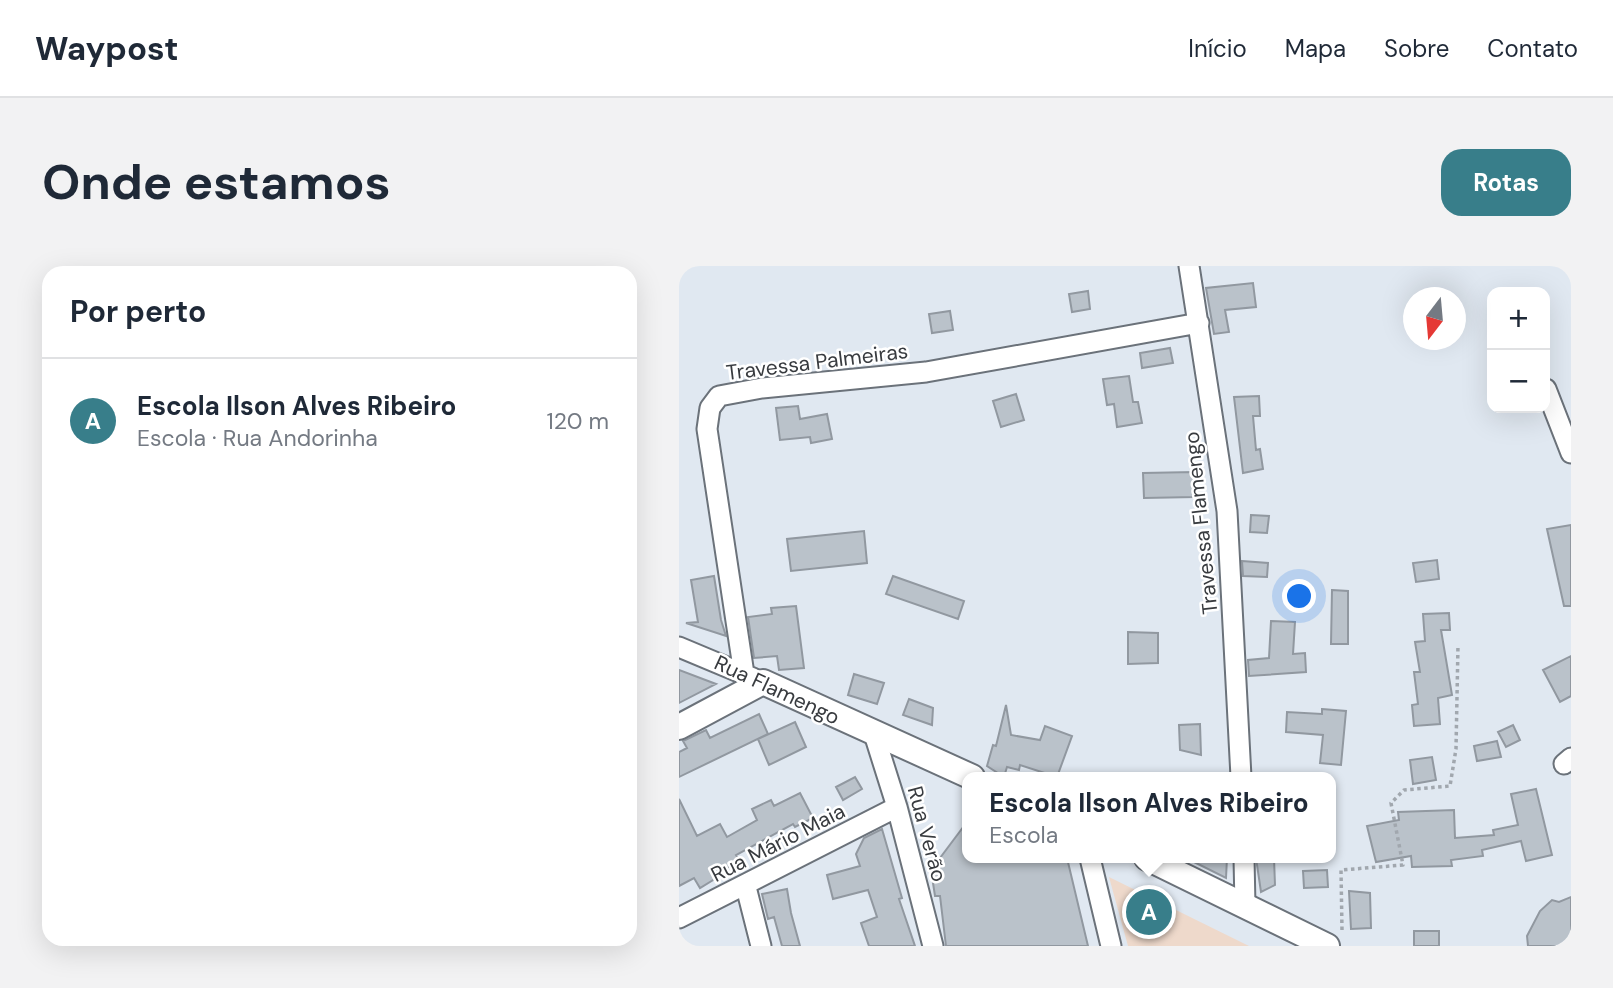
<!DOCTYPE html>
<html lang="pt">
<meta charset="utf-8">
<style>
:root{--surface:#fff;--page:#f2f2f3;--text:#1f2937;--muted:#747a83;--line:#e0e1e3;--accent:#387e8a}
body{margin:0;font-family:"DM Sans",sans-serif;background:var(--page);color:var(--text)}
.controls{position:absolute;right:21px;top:21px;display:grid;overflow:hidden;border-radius:14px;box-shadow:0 7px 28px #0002}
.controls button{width:63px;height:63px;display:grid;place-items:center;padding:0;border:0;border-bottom:2px solid var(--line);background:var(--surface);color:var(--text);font:35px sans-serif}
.compass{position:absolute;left:724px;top:21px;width:63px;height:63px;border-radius:50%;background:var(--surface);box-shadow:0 7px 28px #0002;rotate:196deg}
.you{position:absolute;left:621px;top:331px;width:24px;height:24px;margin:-18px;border:5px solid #fff;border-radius:50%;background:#1a73e8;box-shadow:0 0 0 10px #1a73e833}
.badge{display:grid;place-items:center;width:46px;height:46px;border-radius:50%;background:var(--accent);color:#fff;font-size:23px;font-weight:700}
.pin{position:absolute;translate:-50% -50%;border:4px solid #fff;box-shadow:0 2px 7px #0006}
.popup{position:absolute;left:283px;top:506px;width:374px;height:91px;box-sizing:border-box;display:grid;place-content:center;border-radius:14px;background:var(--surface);filter:drop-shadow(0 2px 5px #0005);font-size:23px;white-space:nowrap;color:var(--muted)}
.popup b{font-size:26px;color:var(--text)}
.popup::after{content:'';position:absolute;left:50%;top:100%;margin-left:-14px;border:14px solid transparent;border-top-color:var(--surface)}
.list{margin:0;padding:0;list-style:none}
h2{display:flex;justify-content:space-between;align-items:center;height:91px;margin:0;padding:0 28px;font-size:30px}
h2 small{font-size:23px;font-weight:400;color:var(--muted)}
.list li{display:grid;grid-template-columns:46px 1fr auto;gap:21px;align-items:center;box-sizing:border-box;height:126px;padding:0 28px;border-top:2px solid var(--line)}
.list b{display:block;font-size:26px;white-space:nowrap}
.list p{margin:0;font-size:23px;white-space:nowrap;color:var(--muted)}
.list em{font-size:23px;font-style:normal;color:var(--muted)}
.map{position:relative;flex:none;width:892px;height:680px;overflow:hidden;border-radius:21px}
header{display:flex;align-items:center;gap:42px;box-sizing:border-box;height:98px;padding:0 35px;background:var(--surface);border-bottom:2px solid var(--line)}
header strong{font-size:33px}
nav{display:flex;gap:38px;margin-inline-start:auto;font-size:24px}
.intro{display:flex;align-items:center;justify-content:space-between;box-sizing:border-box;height:168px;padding:0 42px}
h1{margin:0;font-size:49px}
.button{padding:18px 32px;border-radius:21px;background:var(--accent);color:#fff;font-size:24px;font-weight:700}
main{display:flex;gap:42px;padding:0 42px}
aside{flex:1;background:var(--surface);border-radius:21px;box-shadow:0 7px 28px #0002}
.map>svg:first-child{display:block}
.education{fill:#eed9cb}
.building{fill:#bac2ca;stroke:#9198a0;stroke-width:2}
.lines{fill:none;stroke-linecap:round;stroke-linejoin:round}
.minor-casing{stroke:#6b727a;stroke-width:23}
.tertiary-casing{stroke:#6b727a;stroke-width:28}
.path{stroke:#a1a7ae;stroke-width:3.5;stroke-dasharray:3.5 3.5;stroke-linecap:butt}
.minor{stroke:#fff;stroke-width:19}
.tertiary{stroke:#fff;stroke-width:24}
.labels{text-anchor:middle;stroke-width:5;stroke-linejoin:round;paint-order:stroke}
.street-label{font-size:21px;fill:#383b3f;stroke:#fff}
</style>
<header>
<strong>Waypost</strong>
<nav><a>Início</a><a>Mapa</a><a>Sobre</a><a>Contato</a></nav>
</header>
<div class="intro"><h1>Onde estamos</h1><a class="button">Rotas</a></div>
<main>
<aside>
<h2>Por perto<small></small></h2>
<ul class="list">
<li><span class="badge">A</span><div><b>Escola Ilson Alves Ribeiro</b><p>Escola · Rua Andorinha</p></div><em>120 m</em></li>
</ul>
</aside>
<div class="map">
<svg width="892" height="680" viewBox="0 0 892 680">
<rect width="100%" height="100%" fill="#e0e8f1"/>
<path class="education" d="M 430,611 L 570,680 L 449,680 Z"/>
<path class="building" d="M 574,17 L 577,41 L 546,44 L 550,66 L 535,68 L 527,22 Z
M 409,25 L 411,43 L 393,46 L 390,28 Z
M 271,45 L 274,64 L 253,67 L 250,48 Z
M 491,82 L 494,97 L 463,102 L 461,87 Z
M 450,110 L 454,136 L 459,136 L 463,157 L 438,161 L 435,138 L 428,139 L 424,113 Z
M 337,128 L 345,154 L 322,161 L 314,135 Z
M 580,130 L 581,150 L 574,150 L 577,184 L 581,183 L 584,203 L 564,207 L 555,131 Z
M 119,140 L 121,153 L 148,148 L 153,173 L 132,177 L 131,171 L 101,174 L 97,142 Z
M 515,206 L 516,231 L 465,232 L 464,207 Z
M 572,249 L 590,250 L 588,267 L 571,266 Z
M 892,259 L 892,340 L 885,340 L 868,263 Z
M 185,265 L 188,297 L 112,305 L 108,273 Z
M 758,294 L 760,313 L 737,316 L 734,297 Z
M 563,295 L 589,297 L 588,311 L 564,310 Z
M 35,310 L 42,354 L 47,370 L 7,357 L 19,356 L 12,314 Z
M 214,310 L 285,335 L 279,353 L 207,328 Z
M 653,324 L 669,325 L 669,378 L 652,378 Z
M 117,340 L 125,402 L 100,404 L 98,390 L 75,392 L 69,351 L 93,348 L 92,342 Z
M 770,347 L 771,364 L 762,364 L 773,429 L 759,432 L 761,458 L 735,460 L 733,439 L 739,438 L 735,406 L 741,406 L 736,376 L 746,375 L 744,348 Z
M 592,355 L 616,356 L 614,388 L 626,387 L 627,406 L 570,410 L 569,394 L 590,392 Z
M 449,366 L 479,367 L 479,397 L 449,398 Z
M 892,390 L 892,430 L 881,436 L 864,404 Z
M 0,404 L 37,418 L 0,437 Z
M 175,408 L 205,417 L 198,438 L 169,429 Z
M 230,433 L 254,442 L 253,459 L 224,449 Z
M 327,439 L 332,469 L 361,474 L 366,460 L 393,470 L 378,511 L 341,499 L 340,504 L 328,501 L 325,511 L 308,500 L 314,479 L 317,480 Z
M 643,443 L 667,445 L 662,499 L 641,497 L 644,469 L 607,466 L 608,446 L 643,448 Z
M 80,448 L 89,468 L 0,511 L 0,486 L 8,482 L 4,475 L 27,464 L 31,472 Z
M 116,456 L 127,481 L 90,499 L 79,473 Z
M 521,458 L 522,489 L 501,484 L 500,459 Z
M 834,459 L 841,474 L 827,481 L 819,466 Z
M 818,475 L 822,491 L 798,495 L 795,480 Z
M 753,491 L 757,514 L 734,518 L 731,494 Z
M 176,511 L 183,523 L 164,534 L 157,521 Z
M 857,523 L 873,589 L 847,595 L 842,575 L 803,584 L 804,590 L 772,594 L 773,600 L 733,601 L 732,590 L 697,596 L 688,560 L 720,554 L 719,546 L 775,544 L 776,572 L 815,569 L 814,564 L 839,559 L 832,528 Z
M 121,527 L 134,552 L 116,561 L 114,558 L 57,589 L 61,595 L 37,608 L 39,611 L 21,622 L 15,612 L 0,620 L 0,533 L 18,570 L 41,558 L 48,571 L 78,554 L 73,543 L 92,534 L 95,540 Z
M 288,556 L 288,592 L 388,592 L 409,680 L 267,680 L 261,630 L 256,630 L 252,604 Z
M 203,563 L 223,632 L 220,633 L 236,680 L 190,680 L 182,657 L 198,651 L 189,624 L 154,633 L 148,609 L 181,600 L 177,588 L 185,572 Z
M 507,592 L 548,592 L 547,612 Z
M 577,592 L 595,592 L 596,619 L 582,626 Z
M 648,604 L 649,621 L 625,622 L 624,605 Z
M 108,623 L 112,647 L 121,680 L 103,680 L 95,651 L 89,653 L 83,628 Z
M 670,625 L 691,627 L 692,662 L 672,663 Z
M 892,631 L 892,680 L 849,680 L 848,670 L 861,645 L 873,634 L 880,636 Z
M 735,665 L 760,665 L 760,680 L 735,680 Z"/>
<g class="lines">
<g class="minor-casing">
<path id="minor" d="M 510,0 L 548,245 L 562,511
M 867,123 L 892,187
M 0,381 L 74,412
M 65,408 L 28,163 L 31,142 L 40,130 L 83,122 L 247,106 L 520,57
M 195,468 L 218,541 L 254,680
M 885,498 L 892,492
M 411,592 L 432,680
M 565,592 L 566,640
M 67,621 L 82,680
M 0,652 L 218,541"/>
</g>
<g class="tertiary-casing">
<path id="tertiary" d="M 0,461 L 84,416 L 293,511
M 468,592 L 648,680"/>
</g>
<path class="path" d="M 663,664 L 662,604 L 724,599 L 712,537 L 725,524 L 771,520 L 777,483 L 779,379"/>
<use href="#minor" class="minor"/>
<use href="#tertiary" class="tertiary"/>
</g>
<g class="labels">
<g class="street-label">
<text transform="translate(138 96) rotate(-7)" y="7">Travessa Palmeiras</text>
<text transform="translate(522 257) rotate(-96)" y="7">Travessa Flamengo</text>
<text transform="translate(98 424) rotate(25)" y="7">Rua Flamengo</text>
<text transform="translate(248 568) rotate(75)" y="7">Rua Verão</text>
<text transform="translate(99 577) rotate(-27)" y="7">Rua Mário Maia</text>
</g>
</g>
</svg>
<div class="controls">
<button>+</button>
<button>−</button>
</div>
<svg class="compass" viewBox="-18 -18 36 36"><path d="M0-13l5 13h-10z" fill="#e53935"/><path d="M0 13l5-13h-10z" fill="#747a83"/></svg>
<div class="you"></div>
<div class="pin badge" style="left:470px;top:646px">A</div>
<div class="popup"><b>Escola Ilson Alves Ribeiro</b>Escola</div>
</div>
</main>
